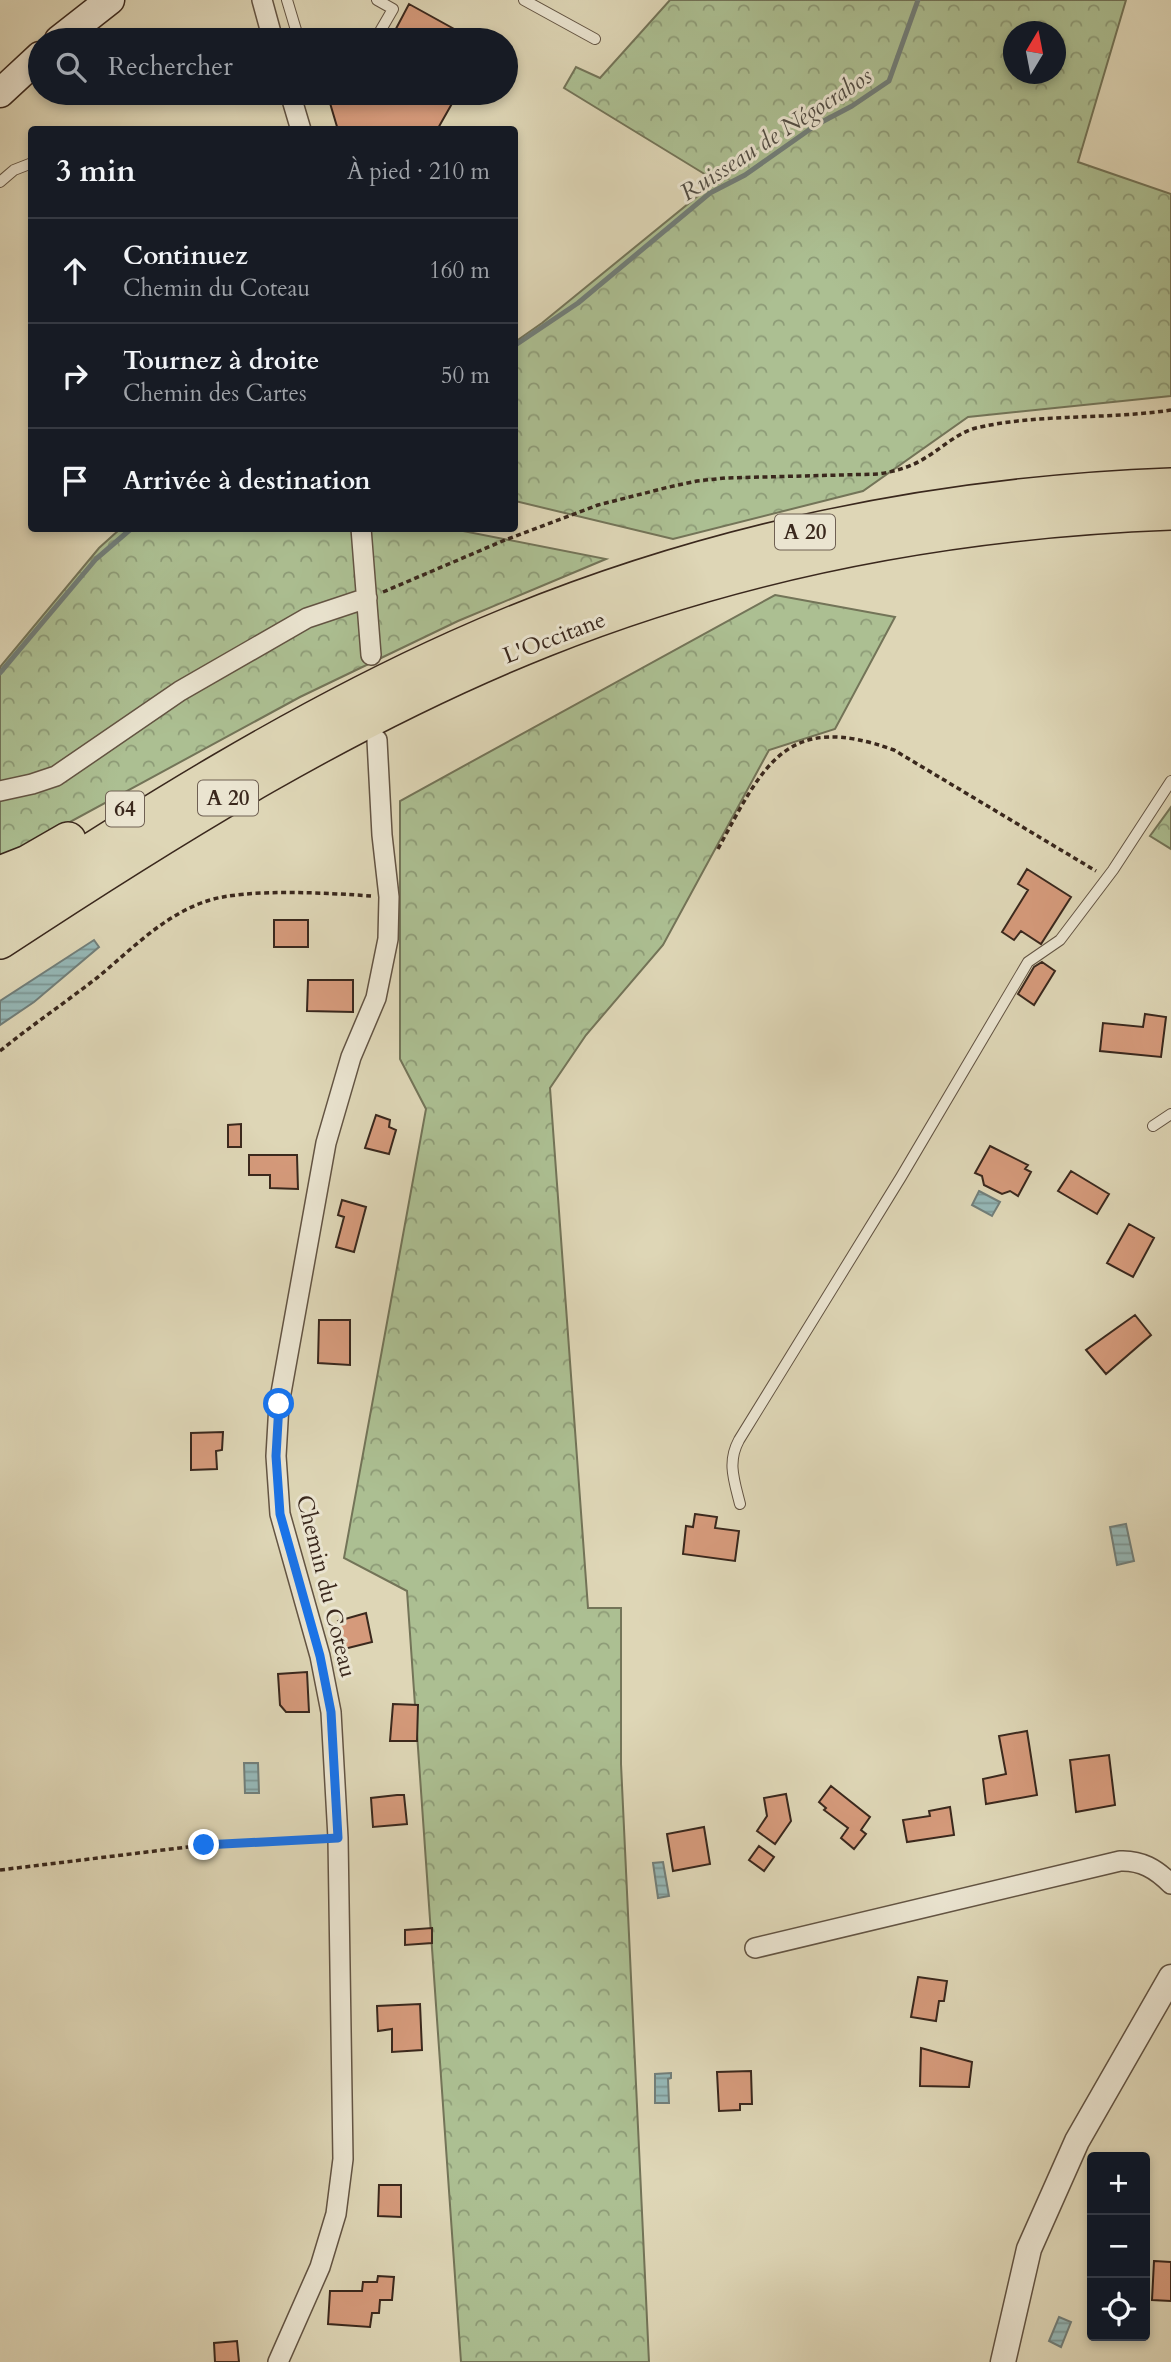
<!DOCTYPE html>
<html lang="fr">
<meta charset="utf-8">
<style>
:root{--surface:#171b24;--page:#20242c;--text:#f1f3f6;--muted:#9ea1a6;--line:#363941}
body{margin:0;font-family:Cardo,serif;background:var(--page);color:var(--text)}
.controls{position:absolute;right:21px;bottom:21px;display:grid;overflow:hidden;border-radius:7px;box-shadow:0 4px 10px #0003}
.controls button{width:63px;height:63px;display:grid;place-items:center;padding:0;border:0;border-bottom:2px solid var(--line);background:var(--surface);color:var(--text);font:35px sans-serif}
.compass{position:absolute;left:1003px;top:21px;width:63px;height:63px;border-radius:50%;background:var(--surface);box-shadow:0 4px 10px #0003;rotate:10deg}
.stop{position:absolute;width:21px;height:21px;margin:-16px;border:5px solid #1a73e8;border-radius:50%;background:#fff}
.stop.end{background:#1a73e8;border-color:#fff;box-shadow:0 2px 7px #0008}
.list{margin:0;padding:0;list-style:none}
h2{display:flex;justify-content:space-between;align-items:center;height:91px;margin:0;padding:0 28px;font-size:30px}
h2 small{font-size:23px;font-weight:400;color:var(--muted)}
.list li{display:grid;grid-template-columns:46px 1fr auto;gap:21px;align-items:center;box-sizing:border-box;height:105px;padding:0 28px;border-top:2px solid var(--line)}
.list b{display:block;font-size:26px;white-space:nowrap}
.list p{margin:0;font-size:23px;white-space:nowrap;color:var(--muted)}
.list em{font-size:23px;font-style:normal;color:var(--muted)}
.icon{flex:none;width:38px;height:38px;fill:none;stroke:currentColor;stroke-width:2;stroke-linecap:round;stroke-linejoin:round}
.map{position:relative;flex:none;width:1171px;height:2362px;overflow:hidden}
.search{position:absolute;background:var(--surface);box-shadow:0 4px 10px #0003;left:28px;top:28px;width:490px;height:77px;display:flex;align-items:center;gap:18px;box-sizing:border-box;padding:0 24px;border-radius:38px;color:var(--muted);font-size:26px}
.panel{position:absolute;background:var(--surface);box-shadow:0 4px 10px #0003;left:28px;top:126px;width:490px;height:406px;border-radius:7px}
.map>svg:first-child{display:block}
.forest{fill:url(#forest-crowns);stroke:#737458;stroke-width:2;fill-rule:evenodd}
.water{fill:url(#water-rules);stroke:#717e79;stroke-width:2}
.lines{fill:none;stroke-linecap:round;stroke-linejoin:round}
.stream{stroke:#717e79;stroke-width:5}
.building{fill:#d59a7b;stroke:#3a281d;stroke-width:2}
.service-casing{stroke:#635443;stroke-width:12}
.minor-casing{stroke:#635443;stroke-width:22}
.tertiary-casing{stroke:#635443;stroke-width:27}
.secondary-casing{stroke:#3a281d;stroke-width:31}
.motorway-casing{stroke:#3a281d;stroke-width:38}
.path{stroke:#3a281d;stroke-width:3.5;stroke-dasharray:5 3.5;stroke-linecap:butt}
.service{stroke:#eae4d0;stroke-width:10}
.minor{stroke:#eae4d0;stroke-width:19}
.tertiary{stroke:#eae4d0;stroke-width:24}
.secondary{stroke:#eae4d0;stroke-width:28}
.motorway{stroke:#ded6b6;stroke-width:35}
.route{stroke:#1a73e8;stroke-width:9}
.labels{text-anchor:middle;stroke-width:6;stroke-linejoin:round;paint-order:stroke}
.shield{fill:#eae4d0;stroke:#6f6053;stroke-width:2}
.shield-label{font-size:21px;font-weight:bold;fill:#3a281d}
.street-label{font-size:23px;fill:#3a281d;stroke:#eae4d0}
.water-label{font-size:24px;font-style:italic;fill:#514c43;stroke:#eae4d0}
</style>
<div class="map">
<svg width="1171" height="2362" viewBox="0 0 1171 2362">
<defs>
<pattern id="forest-crowns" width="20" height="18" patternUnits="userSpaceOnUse" patternTransform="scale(1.75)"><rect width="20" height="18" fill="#acbf92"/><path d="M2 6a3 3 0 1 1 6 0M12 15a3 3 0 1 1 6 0" fill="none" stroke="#8d9b77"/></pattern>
<pattern id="water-rules" width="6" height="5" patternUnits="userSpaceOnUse" patternTransform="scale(1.75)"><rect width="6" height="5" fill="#95b7b6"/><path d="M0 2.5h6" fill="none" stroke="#7b9593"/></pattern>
</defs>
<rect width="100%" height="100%" fill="#ded6b6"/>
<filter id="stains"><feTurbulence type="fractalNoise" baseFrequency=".00286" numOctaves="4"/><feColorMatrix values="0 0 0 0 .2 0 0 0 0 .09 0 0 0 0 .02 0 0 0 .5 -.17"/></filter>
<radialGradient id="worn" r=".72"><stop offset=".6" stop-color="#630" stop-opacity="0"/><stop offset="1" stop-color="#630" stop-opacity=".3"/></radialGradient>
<path class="forest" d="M 670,0 L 1126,0 L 1078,162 L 1171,194 L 1171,396 L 968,417 L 863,491 L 673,539 L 515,501 L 515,342 L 542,323 L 716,181 L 564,88 L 576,67 L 600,78 ZM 1014,32 L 1056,32 L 1056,74 L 1014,74 Z
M 120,529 L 453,529 L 606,559 L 458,621 L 300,697 L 0,860 L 0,667 L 99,548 Z
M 775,595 L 895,617 L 835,729 L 769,750 L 663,945 L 586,1035 L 550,1088 L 588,1608 L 621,1608 L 621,1764 L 649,2362 L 461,2362 L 407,1591 L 344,1558 L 426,1109 L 400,1059 L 400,801 Z
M 1171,807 L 1171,849 L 1150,836 Z"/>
<path class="water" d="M 94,940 L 99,947 L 34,1002 L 0,1025 L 0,1001 Z
M 979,1191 L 1000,1202 L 992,1216 L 972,1205 Z
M 1126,1524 L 1134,1561 L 1117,1565 L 1110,1527 Z
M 244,1763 L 258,1763 L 259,1793 L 245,1793 Z
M 663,1862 L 669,1896 L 658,1898 L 653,1863 Z
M 671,2073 L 671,2078 L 668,2079 L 669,2103 L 655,2103 L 655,2074 Z
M 1059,2317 L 1071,2322 L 1061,2347 L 1049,2341 Z"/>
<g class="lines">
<path class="stream" d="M 514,346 L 578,303 L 710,193 L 745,175 L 816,125 L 852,106 L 889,81 L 918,0
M 0,673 L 96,559 L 132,528"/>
</g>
<path class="building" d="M 409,4 L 474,40 L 390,40 Z
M 327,93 L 458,93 L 437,130 L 338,130 Z
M 1027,869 L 1071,897 L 1041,944 L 1021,931 L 1014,940 L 1002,932 L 1028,890 L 1018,884 Z
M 274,920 L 308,920 L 308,947 L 274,947 Z
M 1042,962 L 1055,971 L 1034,1005 L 1018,994 L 1034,967 Z
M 308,980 L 353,980 L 353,1012 L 307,1011 Z
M 1145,1014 L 1166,1017 L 1161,1057 L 1100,1051 L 1103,1023 L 1143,1027 Z
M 376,1115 L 390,1120 L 389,1127 L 396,1130 L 389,1154 L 365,1148 Z
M 241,1124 L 241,1147 L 228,1147 L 228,1125 Z
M 990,1146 L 1028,1165 L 1025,1169 L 1031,1172 L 1018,1196 L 1010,1191 L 1002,1194 L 984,1185 L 982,1176 L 975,1173 Z
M 249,1155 L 297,1155 L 298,1189 L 270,1188 L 270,1175 L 249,1175 Z
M 1071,1171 L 1109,1194 L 1097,1214 L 1058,1191 Z
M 342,1200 L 366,1207 L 354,1252 L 336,1247 L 344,1217 L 338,1215 Z
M 1129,1224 L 1154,1238 L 1133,1277 L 1107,1263 Z
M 1135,1315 L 1151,1335 L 1106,1374 L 1086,1350 Z
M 319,1320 L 350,1320 L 350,1365 L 318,1363 Z
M 223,1432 L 222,1450 L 216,1451 L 217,1469 L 191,1470 L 191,1433 Z
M 695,1514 L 717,1517 L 715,1528 L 739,1531 L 735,1561 L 683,1554 L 686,1526 L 693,1527 Z
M 366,1613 L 372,1642 L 344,1649 L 338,1621 Z
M 307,1672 L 309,1712 L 286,1712 L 280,1705 L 278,1674 Z
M 393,1704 L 418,1705 L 417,1741 L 390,1741 Z
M 1027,1731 L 1037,1795 L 986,1804 L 983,1779 L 1006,1774 L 999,1736 Z
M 1109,1755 L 1115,1805 L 1076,1812 L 1070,1760 Z
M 831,1786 L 870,1817 L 861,1830 L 866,1834 L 854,1849 L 841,1838 L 848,1828 L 824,1810 L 826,1808 L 819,1802 Z
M 786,1794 L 791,1821 L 775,1844 L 757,1831 L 767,1816 L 764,1798 Z
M 397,1795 L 404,1795 L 407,1824 L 373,1827 L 371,1798 Z
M 950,1807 L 954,1835 L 907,1842 L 903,1820 L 930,1816 L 929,1811 Z
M 704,1827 L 710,1864 L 673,1871 L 667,1834 Z
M 759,1846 L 774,1857 L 764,1871 L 749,1860 Z
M 432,1928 L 432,1943 L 405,1945 L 405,1930 Z
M 918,1977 L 947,1981 L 944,2001 L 939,2001 L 936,2021 L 911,2017 Z
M 420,2004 L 422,2050 L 392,2052 L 392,2029 L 378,2031 L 377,2006 Z
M 921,2048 L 972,2062 L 969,2087 L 920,2086 Z
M 751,2071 L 752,2104 L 740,2104 L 740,2110 L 719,2111 L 717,2072 Z
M 379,2185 L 401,2185 L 401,2217 L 378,2216 Z
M 1154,2261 L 1171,2262 L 1171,2301 L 1152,2300 Z
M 378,2276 L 394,2277 L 392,2300 L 380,2300 L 379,2313 L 372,2313 L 370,2327 L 328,2324 L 330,2291 L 362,2291 L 363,2282 L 377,2282 Z
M 237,2341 L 239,2362 L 215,2362 L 214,2343 Z"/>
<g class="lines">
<g class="service-casing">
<path id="service" d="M 287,0 L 299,40
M 524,0 L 595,39
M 375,40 L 393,9 L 377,0
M 0,182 L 14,170 L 32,163
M 1153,1126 L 1171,1114
M 740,1504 C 734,1480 727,1462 739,1440 L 901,1177 L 1028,962 L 1060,940 L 1113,870 L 1171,781"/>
</g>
<g class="minor-casing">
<path id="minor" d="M 262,0 L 273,40
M 290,93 L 301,130
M 361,528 L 371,655
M 0,791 L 32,784 L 56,776 L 180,691 L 307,618 L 367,598
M 755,1948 L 1120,1861 C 1141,1860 1156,1869 1171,1884
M 278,2362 L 320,2267 L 336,2214 L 343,2159 L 338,1838 L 331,1712 L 320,1656 L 280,1514 L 276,1456 L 279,1404 L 326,1143 L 351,1057 L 376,998 L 388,939 L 389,897 L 382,835 L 377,740"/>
</g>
<g class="tertiary-casing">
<path id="tertiary" d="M 1003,2362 L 1029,2249 L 1077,2141 L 1171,1977"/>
</g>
<g class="secondary-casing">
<path id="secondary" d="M 59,40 L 110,0
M 0,93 L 40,56"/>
</g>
<g class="motorway-casing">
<path id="motorway" d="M 0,874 L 28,863 L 68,840
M 0,910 C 146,814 297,720 457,648 C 682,547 925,495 1171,486
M 0,941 C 173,827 351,716 544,639 C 744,559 957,520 1171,512"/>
</g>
<path class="path" d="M 383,592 L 505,540 L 598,505 L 669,487 L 697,481 L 725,478 L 879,474 C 896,471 911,467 925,458 C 942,448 957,433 976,428 C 1040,413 1107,420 1171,410
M 718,849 C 764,764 786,711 894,750 L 1096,871
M 0,1051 C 32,1025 66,1002 98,977 C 132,949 164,915 207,901 C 245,888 329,893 371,896
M 0,1870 L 204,1845 L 322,1839"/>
<use href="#service" class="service"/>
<use href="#minor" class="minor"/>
<use href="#tertiary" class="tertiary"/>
<use href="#secondary" class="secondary"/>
<use href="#motorway" class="motorway"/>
</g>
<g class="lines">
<path class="route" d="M 204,1845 L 338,1838 L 331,1712 L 320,1656 L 280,1514 L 276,1456 L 279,1404"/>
</g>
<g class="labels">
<g class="shield">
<rect x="775" y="514.5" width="60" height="35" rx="5"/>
<rect x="198" y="780.5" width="60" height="35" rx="5"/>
<rect x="106" y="791.5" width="38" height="35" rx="5"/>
</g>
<g class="shield-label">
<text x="805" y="539">A 20</text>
<text x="228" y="805">A 20</text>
<text x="125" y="816">64</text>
</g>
<g class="street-label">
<text transform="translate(554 637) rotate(-21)" y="8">L'Occitane</text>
<text transform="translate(327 1586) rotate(76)" y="8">Chemin du Coteau</text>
</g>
<g class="water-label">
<text transform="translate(776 134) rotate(-33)" y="8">Ruisseau de Négocrabos</text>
</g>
</g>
<rect width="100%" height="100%" filter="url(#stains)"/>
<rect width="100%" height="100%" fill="url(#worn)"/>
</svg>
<div class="controls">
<button>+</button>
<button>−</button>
<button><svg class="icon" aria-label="locate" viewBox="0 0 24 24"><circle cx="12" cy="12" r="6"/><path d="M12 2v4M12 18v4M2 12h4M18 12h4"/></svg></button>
</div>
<svg class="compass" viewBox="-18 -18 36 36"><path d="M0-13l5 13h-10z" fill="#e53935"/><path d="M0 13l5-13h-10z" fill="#9ea1a6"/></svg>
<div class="stop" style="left:279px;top:1404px"></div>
<div class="stop end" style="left:204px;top:1845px"></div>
<div class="search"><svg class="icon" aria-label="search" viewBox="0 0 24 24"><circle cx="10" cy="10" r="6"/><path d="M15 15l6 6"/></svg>Rechercher</div>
<section class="panel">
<h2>3 min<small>À pied · 210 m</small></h2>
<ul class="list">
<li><svg class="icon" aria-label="ahead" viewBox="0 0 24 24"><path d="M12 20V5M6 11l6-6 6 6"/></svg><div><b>Continuez</b><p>Chemin du Coteau</p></div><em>160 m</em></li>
<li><svg class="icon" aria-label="right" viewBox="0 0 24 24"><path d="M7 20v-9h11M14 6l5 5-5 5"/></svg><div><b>Tournez à droite</b><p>Chemin des Cartes</p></div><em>50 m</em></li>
<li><svg class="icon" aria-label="arrive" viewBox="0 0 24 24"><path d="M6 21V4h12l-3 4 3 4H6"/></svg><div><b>Arrivée à destination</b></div></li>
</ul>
</section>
</div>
